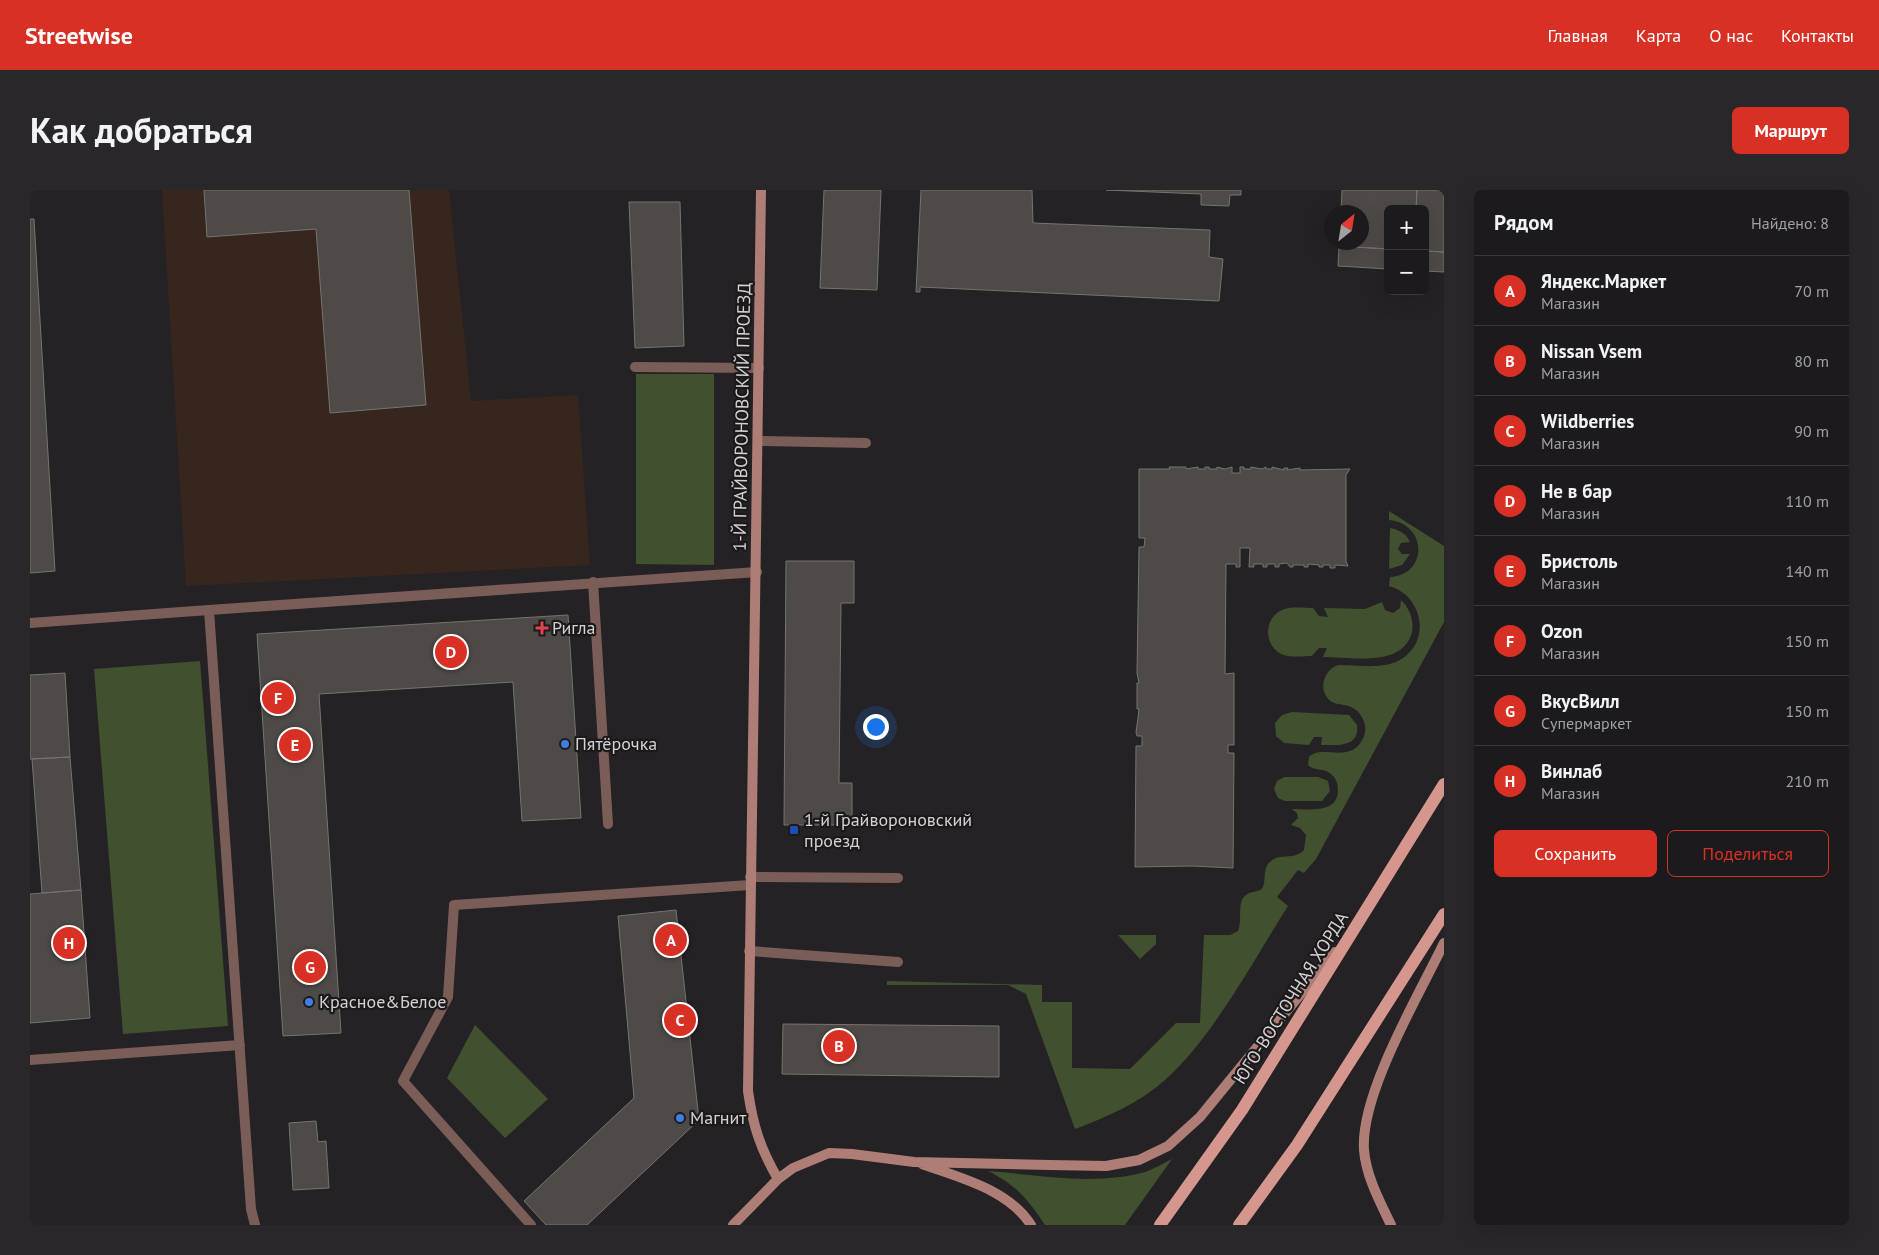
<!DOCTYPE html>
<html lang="ru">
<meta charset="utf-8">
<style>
:root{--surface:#1c1a1c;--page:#292729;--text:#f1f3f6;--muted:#a0a1a3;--line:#3a383b;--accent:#d93025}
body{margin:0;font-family:"PT Sans",sans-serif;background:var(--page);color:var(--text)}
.controls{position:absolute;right:15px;top:15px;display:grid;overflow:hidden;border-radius:8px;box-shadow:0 5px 20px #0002}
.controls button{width:45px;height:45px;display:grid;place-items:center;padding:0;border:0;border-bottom:1px solid var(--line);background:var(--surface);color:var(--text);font:25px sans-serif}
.compass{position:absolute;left:1294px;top:15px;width:45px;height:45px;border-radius:50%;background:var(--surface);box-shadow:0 5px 20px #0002;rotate:30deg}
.you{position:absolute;left:845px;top:536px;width:18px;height:18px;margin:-12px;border:4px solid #fff;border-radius:50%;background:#1a73e8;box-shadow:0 0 0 8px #1a73e833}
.badge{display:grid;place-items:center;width:32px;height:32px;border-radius:50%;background:var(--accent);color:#fff;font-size:16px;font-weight:700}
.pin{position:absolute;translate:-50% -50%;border:2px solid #fff;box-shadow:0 1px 5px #0006}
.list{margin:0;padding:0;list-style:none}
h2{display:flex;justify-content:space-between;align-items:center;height:65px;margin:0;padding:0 20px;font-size:21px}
h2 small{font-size:16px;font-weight:400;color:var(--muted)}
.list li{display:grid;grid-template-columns:32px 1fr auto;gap:15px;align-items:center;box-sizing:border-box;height:70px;padding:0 20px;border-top:1px solid var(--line)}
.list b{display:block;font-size:19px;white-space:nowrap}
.list p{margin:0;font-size:16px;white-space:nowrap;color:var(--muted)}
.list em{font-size:16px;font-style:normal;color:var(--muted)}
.actions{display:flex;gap:10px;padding:15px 20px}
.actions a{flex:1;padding:11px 0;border:1px solid var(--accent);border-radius:8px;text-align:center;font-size:18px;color:var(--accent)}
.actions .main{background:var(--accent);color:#fff}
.map{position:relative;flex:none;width:1414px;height:1035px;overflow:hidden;border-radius:8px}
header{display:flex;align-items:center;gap:30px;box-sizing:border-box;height:70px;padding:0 25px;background:var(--accent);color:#fff}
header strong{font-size:24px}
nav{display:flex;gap:28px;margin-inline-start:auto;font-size:18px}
.intro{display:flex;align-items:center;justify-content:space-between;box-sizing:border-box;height:120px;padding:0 30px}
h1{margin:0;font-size:35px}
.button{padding:12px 22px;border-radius:8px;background:var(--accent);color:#fff;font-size:18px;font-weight:700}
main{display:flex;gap:30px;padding:0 30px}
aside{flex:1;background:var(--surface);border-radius:8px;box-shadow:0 5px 20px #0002}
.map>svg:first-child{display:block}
.education{fill:#37261d}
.green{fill:#41512f}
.building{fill:#4d4a47;stroke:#767370}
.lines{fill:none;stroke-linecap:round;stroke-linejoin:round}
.service{stroke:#7b5d58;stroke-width:10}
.secondary{stroke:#ae7e76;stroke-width:10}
.primary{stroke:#d5978d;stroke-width:12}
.health-dot{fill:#e0444e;stroke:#1c191b;stroke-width:2}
.shop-dot{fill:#3f7fe0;stroke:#1c191b;stroke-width:2}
.transit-dot{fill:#1a4fb4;stroke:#1c191b;stroke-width:2}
.labels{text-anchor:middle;stroke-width:4.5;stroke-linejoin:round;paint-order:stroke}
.street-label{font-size:18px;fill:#d4d2d4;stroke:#1c191b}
.poi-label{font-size:18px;fill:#d4d2d4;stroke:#1c191b;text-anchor:start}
</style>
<header>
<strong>Streetwise</strong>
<nav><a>Главная</a><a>Карта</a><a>О нас</a><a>Контакты</a></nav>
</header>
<div class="intro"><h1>Как добраться</h1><a class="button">Маршрут</a></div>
<main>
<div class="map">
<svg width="1414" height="1035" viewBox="0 0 1414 1035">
<rect width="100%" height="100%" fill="#252225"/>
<path class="education" d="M 132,0 L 419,0 L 441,211 L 548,205 L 560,375 L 156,396 Z"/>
<path class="green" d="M 606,184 L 684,184 L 684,375 L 606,374 Z
M 1359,321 L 1414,356 L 1414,432 L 1286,669 L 1274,683 L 1268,680 L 1247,707 L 1258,716 C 1222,772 1184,846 1135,890 C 1109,913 1077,927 1045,939 L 996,804 L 978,795 L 857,795 L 857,791 L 1012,795 L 1012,812 L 1042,812 L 1042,878 L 1100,879 L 1146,833 L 1170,833 L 1174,745 L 1200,745 L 1208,741 C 1213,731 1206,712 1216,705 C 1221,701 1227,702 1232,699 C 1237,690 1232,679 1240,672 C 1250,662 1264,671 1274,660 L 1276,645 L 1270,638 L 1261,635 L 1268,628 L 1267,623 L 1262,619 C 1278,619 1307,624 1308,601 C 1308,595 1307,590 1303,586 C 1296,577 1285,582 1278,575 L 1279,567 C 1291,554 1318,573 1331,552 C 1340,540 1334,523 1321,517 C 1315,514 1308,515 1302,512 C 1287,502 1293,480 1308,475 C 1326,475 1349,479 1366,472 C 1402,456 1395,406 1359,396 L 1360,387 C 1398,385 1398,334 1359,330 Z
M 1360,338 C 1369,340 1376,343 1380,352 L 1371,353 L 1368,359 L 1372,364 L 1380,364 L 1372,375 L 1359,379 Z
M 1371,410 C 1380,419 1384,430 1382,442 C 1373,478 1321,467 1293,467 L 1297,458 L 1289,458 L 1282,466 C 1273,466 1260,468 1251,464 C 1234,455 1233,429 1252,420 C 1261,416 1273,418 1283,418 L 1289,426 L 1298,427 L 1294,418 L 1335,419 L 1352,412 L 1355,420 L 1363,423 L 1370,418 Z
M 170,471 L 198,836 L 93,844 L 64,479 Z
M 1262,522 L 1319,525 L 1327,535 C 1330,558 1306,555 1291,555 L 1292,547 L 1284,547 L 1279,555 L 1254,553 L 1246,546 L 1245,533 L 1252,525 Z
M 1254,587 L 1288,587 L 1298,591 L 1300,601 L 1292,611 L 1255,611 L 1248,608 L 1244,599 L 1247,591 Z
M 1088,745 L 1126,745 L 1126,754 L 1110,769 Z
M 445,835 L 518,909 L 475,948 L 417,888 Z
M 1142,969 L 1095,1035 L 1015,1035 C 998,1009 986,995 958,981 C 1009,985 1065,996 1115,982 C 1124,979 1134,973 1142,969 Z"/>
<path class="building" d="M 174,0 L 379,0 L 396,215 L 300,223 L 286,39 L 177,47 Z
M 794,0 L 851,0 L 847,100 L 790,98 Z
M 891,0 L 1002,0 L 1003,33 L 1180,40 L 1179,67 L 1193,69 L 1189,111 L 890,97 L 890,102 L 886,102 Z
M 1076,0 L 1211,0 L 1211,5 L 1200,5 L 1199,16 L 1171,15 L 1171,4 Z
M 1312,0 L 1387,0 L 1386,19 L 1358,19 L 1358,59 L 1309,56 L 1309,52 L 1332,52 L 1332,22 L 1311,22 Z
M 1387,0 L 1414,0 L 1414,62 L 1395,61 L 1395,19 L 1386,19 Z
M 599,12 L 650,12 L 654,156 L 605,158 Z
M 0,29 L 4,29 L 25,381 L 0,383 Z
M 1309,56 L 1358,59 L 1358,79 L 1308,76 Z
M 1395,61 L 1414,62 L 1414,82 L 1395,81 Z
M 1139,277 L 1156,277 L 1156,279 L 1168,277 L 1168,279 L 1175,279 L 1175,277 L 1179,277 L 1179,279 L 1187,279 L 1187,277 L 1195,279 L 1202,277 L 1202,283 L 1210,283 L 1210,277 L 1214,277 L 1214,279 L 1221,279 L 1221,277 L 1232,279 L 1236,277 L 1236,279 L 1242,279 L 1242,277 L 1254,280 L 1254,278 L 1258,278 L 1257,280 L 1270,278 L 1270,280 L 1320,279 L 1316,285 L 1316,371 L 1318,376 L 1305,375 L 1305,378 L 1300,378 L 1300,375 L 1293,375 L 1293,377 L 1289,377 L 1289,375 L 1278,374 L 1278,377 L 1274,377 L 1274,375 L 1263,375 L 1263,377 L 1260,377 L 1257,373 L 1249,374 L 1249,377 L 1245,377 L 1245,374 L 1237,374 L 1237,377 L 1233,377 L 1233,374 L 1224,374 L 1224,377 L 1219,377 L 1220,358 L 1210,358 L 1210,377 L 1206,377 L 1206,374 L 1196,374 L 1195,484 L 1204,483 L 1204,555 L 1198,555 L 1198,563 L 1204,563 L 1203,678 L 1162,676 L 1105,677 L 1106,556 L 1112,556 L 1112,546 L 1107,546 L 1106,542 L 1108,528 L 1109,519 L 1107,519 L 1107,493 L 1109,493 L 1107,483 L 1109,357 L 1114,357 L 1115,348 L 1109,348 L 1109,279 L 1140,279 Z
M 756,371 L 824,371 L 824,413 L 811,413 L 809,593 L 822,593 L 822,635 L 754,635 Z
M 538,425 L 551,628 L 492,631 L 483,492 L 289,504 L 311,843 L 253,846 L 227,444 Z
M 35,483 L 40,567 L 0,569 L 0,485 Z
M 40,567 L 51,700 L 12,703 L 2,569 Z
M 51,700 L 60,828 L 0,833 L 0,704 Z
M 646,720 L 669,930 L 557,1035 L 516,1035 L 494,1011 L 604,908 L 588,726 Z
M 753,834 L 969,836 L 969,887 L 752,884 Z
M 286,931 L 288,952 L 296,951 L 299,998 L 263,1000 L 259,933 Z"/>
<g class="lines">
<path class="service" d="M 605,177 L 729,178
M 728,251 L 836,253
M 563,392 L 578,634
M 0,433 L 179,420
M 720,687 L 868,688
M 719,761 L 868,772
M 0,870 L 210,855
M 225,1035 L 221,1019 L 179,420 L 727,382
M 501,1035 L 373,891 L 418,807 L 424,715 L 720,695"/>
<path class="secondary" d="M 731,0 L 718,901 C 723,936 730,958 748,989
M 892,974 C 930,988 978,999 1001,1035
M 703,1035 L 748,989 L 763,978 L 799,963 L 822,964 L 884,972 L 1020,975 L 1076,976 L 1109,970 L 1138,956 L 1170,927 L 1305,762
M 1361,1035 C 1350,1012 1336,986 1334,960 C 1330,904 1389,805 1414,753"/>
<path class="primary" d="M 1130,1035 L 1212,920 L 1414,594
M 1209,1035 L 1267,955 L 1414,724"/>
</g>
<path class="health-dot" d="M509.5 430.5h5v5h5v5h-5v5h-5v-5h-5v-5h5z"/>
<g class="shop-dot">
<circle cx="535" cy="554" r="5"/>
<circle cx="279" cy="812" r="5"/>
<circle cx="650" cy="928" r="5"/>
</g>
<rect class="transit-dot" x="759" y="635" width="10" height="10" rx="2.5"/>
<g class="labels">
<g class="street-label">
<text transform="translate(712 227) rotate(-89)" y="6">1-Й ГРАЙВОРОНОВСКИЙ ПРОЕЗД</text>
<text transform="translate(1261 808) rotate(-58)" y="6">ЮГО-ВОСТОЧНАЯ ХОРДА</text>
</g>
<g class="poi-label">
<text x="522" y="444">Ригла</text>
<text x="545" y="560">Пятёрочка</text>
<text x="774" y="636">1-й Грайвороновский<tspan x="774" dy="21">проезд</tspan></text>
<text x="289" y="818">Красное&amp;Белое</text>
<text x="660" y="934">Магнит</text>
</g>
</g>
</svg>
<div class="controls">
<button>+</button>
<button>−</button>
</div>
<svg class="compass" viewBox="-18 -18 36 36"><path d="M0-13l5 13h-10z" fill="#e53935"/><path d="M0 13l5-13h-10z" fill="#a0a1a3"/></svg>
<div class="you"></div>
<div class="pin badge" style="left:641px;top:750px">A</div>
<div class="pin badge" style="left:809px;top:856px">B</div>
<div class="pin badge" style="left:650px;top:830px">C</div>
<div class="pin badge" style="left:421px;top:462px">D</div>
<div class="pin badge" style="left:265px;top:555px">E</div>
<div class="pin badge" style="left:248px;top:508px">F</div>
<div class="pin badge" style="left:280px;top:777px">G</div>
<div class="pin badge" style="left:39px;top:753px">H</div>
</div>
<aside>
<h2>Рядом<small>Найдено: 8</small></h2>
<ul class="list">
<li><span class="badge">A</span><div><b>Яндекс.Маркет</b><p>Магазин</p></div><em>70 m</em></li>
<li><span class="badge">B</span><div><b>Nissan Vsem</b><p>Магазин</p></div><em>80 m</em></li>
<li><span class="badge">C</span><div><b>Wildberries</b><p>Магазин</p></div><em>90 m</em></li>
<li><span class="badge">D</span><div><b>Не в бар</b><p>Магазин</p></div><em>110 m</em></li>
<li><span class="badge">E</span><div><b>Бристоль</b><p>Магазин</p></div><em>140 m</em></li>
<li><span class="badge">F</span><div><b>Ozon</b><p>Магазин</p></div><em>150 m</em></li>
<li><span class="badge">G</span><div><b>ВкусВилл</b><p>Супермаркет</p></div><em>150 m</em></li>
<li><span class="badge">H</span><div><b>Винлаб</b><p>Магазин</p></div><em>210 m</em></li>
</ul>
<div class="actions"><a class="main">Сохранить</a><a>Поделиться</a></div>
</aside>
</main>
